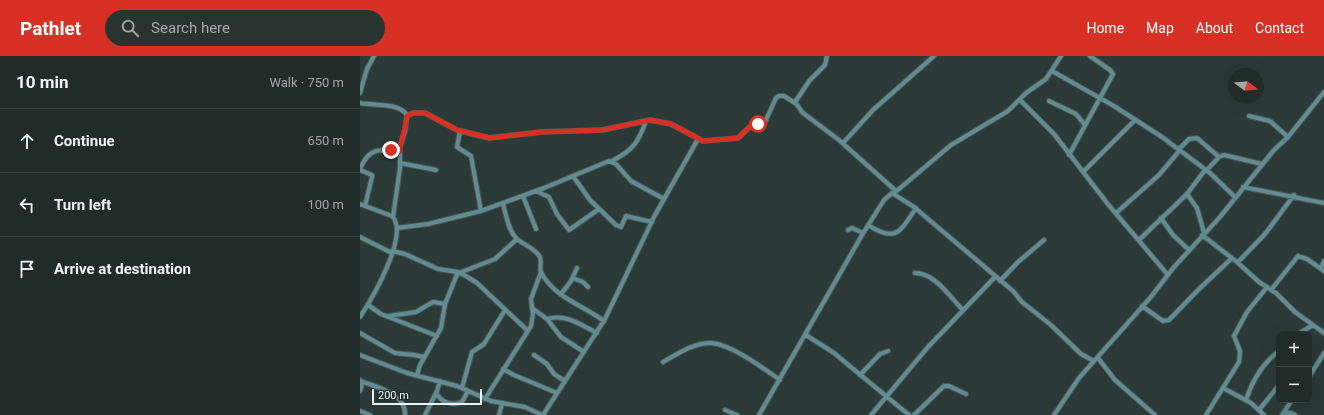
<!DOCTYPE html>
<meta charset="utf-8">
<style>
:root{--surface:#212c29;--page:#293431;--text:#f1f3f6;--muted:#a2a7a8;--line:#3e4846;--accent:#d93025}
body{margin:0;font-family:Roboto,sans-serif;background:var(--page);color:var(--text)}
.controls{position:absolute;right:12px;bottom:12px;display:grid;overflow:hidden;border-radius:8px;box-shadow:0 4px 16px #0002}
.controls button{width:36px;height:36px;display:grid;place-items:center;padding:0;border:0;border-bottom:1px solid var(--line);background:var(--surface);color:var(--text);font:20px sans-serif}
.compass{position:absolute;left:868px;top:12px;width:36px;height:36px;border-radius:50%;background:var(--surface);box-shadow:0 4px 16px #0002;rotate:106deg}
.scale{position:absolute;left:12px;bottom:10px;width:110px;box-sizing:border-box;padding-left:4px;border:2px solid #edf5f3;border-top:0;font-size:11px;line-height:14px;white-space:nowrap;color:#edf5f3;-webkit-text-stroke:3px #22302d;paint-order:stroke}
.stop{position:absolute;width:12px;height:12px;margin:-9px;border:3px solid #d93025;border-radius:50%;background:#fff}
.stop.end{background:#d93025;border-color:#fff;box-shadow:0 1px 4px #0008}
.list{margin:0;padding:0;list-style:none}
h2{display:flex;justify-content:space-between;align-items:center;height:52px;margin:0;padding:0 16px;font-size:17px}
h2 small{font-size:13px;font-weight:400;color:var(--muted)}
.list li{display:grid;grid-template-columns:26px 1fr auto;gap:12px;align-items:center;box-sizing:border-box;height:64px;padding:0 16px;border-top:1px solid var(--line)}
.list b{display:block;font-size:15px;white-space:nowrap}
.list em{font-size:13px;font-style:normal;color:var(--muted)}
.icon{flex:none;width:22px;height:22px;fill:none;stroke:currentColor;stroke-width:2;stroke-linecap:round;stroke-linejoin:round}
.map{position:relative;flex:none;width:964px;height:359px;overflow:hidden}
header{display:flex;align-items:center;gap:24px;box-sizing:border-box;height:56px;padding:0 20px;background:var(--accent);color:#fff}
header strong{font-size:19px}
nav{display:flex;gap:22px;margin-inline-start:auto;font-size:14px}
.search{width:280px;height:36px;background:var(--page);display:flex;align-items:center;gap:10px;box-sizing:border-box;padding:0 14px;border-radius:22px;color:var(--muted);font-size:15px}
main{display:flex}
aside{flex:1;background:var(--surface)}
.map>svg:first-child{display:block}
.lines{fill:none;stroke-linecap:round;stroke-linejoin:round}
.minor-casing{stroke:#4b5855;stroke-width:6}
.minor{stroke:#618c93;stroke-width:4}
.route{stroke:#d93025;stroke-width:5}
</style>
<header>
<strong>Pathlet</strong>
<div class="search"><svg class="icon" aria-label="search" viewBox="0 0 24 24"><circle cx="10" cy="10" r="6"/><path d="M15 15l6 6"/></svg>Search here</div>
<nav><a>Home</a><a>Map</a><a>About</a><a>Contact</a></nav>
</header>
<main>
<aside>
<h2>10 min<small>Walk · 750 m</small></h2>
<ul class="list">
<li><svg class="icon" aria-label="ahead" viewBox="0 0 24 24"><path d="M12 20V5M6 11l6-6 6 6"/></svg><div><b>Continue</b></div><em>650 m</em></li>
<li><svg class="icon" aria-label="left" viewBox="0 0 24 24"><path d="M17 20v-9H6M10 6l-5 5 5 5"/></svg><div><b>Turn left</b></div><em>100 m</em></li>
<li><svg class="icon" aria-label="arrive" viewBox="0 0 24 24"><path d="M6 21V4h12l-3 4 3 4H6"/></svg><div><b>Arrive at destination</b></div></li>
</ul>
</aside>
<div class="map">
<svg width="964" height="359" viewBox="0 0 964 359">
<rect width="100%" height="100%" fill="#2c3a37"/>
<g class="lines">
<g class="minor-casing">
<path id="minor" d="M 467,0 L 465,9 L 450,24 L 435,46 L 443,57 L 479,84 L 536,135
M 692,15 L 754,50 L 802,81 L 850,117 L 875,141
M 0,37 L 7,13 L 14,0
M 660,44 L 694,78 L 747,147 L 808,219
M 689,45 L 716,58 L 725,69
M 0,47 C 13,50 38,46 47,59 L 45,75 L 40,91 L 40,112 L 33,161
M 47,60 L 53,57 L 65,57 L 97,74 L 129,82 L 181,76 L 242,74 L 290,64 L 311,68 L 343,85 L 378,82 L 392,69 L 405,66 L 416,42 L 419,40 L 424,40 L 435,47
M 889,60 L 910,65 L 928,81
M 100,75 L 97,91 L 111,100 L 121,155
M 483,87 L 513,54 L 574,0
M 819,93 L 829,83 L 837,82 L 859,101
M 709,99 L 753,18 L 750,14 L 730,0
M 252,105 C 273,94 278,87 286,65
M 40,107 L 76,114
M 0,113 C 9,92 18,93 40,95
M 0,114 L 12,119 L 12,121 L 5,150
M 724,115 L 775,64
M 846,115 L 859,101 L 864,99 L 902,108
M 213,120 L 230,144 L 256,169 L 261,171 L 266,160 L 292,166
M 883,131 L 964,147
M 176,135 L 189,141 L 197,158 L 209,174 L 239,153
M 533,138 L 591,89 L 648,55 L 666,37 L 686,23 L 701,0
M 163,140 L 176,173
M 0,148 L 32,160 C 50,178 12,243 0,261
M 143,148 C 146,158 148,174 156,182 C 163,189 174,191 180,201 C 182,206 179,211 181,216 C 192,240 224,250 244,265
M 756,157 L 799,119 L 820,94
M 801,162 L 813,179 L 829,194
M 508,169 C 536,187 540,176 556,152
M 37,172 L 68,168 L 121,155 L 184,132 L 249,105 L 256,108 L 271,125 L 304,143
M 488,174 L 492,172 L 503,177
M 844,177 L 837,152 L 827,138 L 845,114
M 842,179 L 877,206 L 899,226 L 916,237 L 935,256 L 964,277
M 0,181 L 32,197
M 779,184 L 827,138
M 32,195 L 45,198 L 78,213 L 98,216 L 106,220 L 117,227 L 168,275
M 878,206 L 905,178 L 934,139
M 961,212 L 964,205
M 99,217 L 135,203 L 157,183
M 555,217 C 575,217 589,240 603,254
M 213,222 L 223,226 L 228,231
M 640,225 L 658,206 L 684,184
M 911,234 L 938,200 L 947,203 L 964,215
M 201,238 L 211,225 L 217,212
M 8,249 L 21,258 L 77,280
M 782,250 L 803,265 L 809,264 L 838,234 L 872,202
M 172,252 L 187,263 L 201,281 L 224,296
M 29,260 L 56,256 L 73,246 L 85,248
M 187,263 C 205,257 221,269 237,277
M 0,277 L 35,297 L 54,299 L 64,301
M 938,278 L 953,269
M 446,279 L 474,297 L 549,359
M 0,299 L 47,317 L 97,330 L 131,345 L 165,351 L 182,359
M 174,299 L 187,308 L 194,318 L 205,325
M 738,302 L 755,324 L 795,359
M 303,306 C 317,298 335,286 352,287 C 372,289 403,312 420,324
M 143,313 L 154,319 L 197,337
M 57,319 L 60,309 L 81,272 L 85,248 L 98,216
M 500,319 L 520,298 L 528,295
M 949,321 L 964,297
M 1,325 C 18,332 46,337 45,359
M 102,332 L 112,296 L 124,288 L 145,254
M 863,332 L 891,347 L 904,359
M 0,335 L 2,328 L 0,324
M 76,337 C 82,347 92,350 102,346 L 108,335
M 125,343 L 171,270 L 173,258 L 171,243 L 181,216
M 886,344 C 892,325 903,307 919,295
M 365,354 L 377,359
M 899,354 L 919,329
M 0,355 L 10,359
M 924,357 L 931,357 L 935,359
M 65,359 L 77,335 L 80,325
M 139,359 L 142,348
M 183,359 L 245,263 L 295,159 L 338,83
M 399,359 L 502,179 L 524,144 L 532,137 L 554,151 L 653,235 L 662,246 L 691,269 L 721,298 L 734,305
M 511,359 L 568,291 L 635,221
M 554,359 L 584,330 L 589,330 L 606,338
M 694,359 L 719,322 L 790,242 L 814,211 L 860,161 L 914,94 L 928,81 L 964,36
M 846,359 L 879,306 L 880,295 L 874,280 L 887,256 L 907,231
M 922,359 L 932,344"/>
</g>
<use href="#minor" class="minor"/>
</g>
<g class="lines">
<path class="route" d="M 31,94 L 40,95 C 40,84 46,73 47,60 L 53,57 L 65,57 L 97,74 L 130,82 L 181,76 L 242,74 L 290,64 L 311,68 L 343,85 L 378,82 L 388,72 L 398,68"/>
</g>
</svg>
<div class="controls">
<button>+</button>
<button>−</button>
</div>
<svg class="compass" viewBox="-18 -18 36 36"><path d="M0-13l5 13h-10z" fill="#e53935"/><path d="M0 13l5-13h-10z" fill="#a2a7a8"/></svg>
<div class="scale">200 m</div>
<div class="stop" style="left:398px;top:68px"></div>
<div class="stop end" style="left:31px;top:94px"></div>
</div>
</main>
